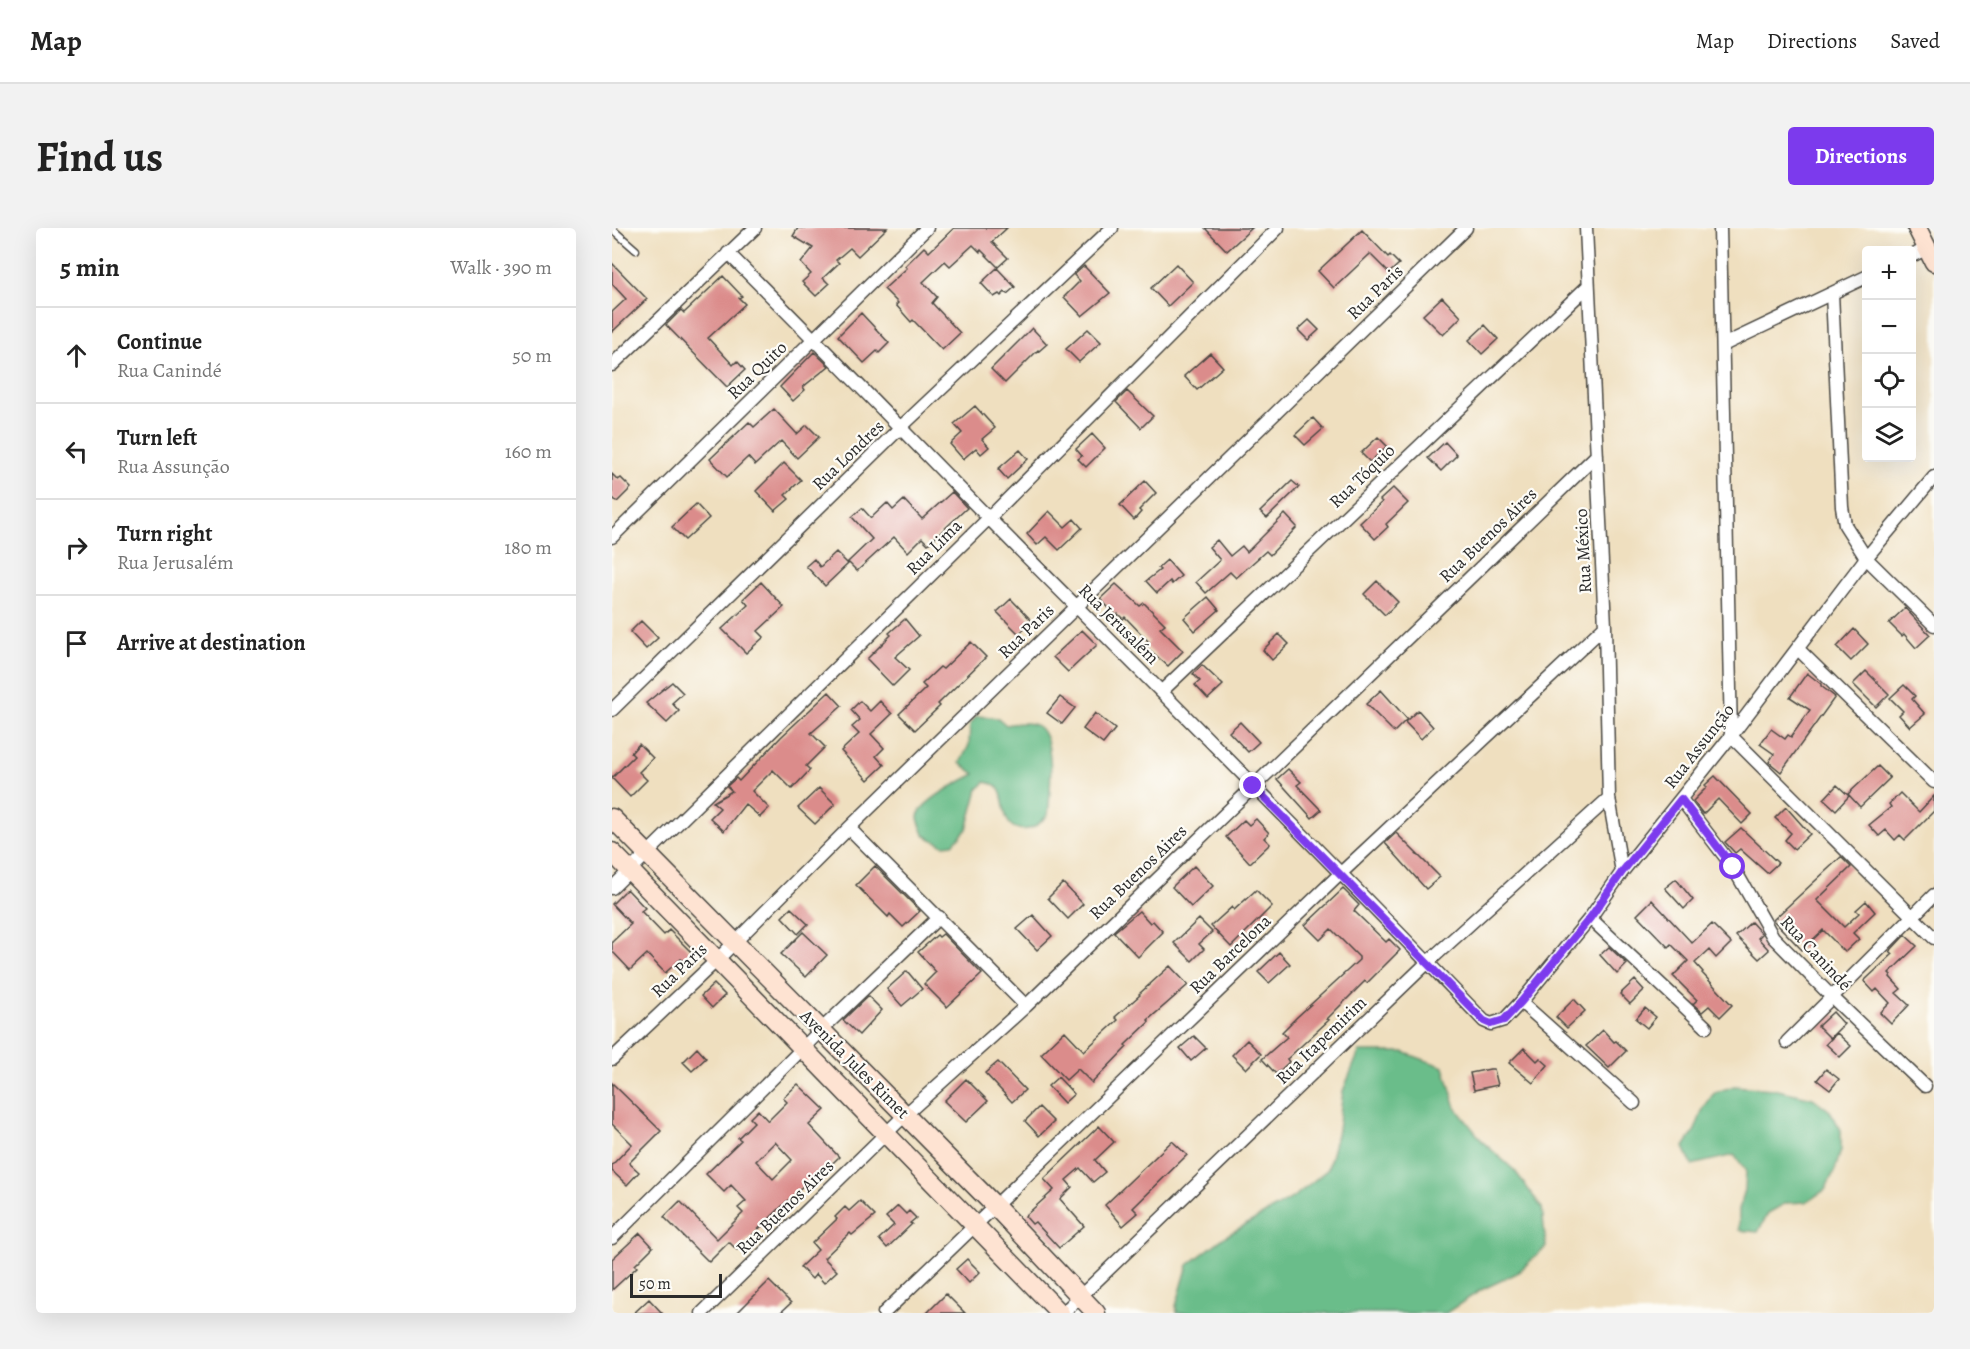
<!DOCTYPE html>
<meta charset="utf-8">
<style>
:root{--surface:#fff;--page:#f2f2f2;--text:#222;--muted:#767676;--line:#e0e0e0;--accent:#7c3aed}
body{margin:0;font-family:Alegreya,serif;background:var(--page);color:var(--text)}
.controls{position:absolute;right:18px;top:18px;display:grid;overflow:hidden;border-radius:6px;box-shadow:0 6px 24px #0002}
.controls button{width:54px;height:54px;display:grid;place-items:center;padding:0;border:0;border-bottom:2px solid var(--line);background:var(--surface);color:var(--text);font:30px sans-serif}
.scale{position:absolute;left:18px;bottom:15px;width:92px;box-sizing:border-box;padding-left:6px;border:3px solid #2b2b2b;border-top:0;font-size:16px;line-height:21px;white-space:nowrap;color:#2b2b2b;-webkit-text-stroke:4px #fdfcf7;paint-order:stroke}
.stop{position:absolute;width:18px;height:18px;margin:-14px;border:4px solid #7c3aed;border-radius:50%;background:#fff}
.stop.end{background:#7c3aed;border-color:#fff;box-shadow:0 2px 6px #0008}
.list{margin:0;padding:0;list-style:none}
h2{display:flex;justify-content:space-between;align-items:center;height:78px;margin:0;padding:0 24px;font-size:26px}
h2 small{font-size:20px;font-weight:400;color:var(--muted)}
.list li{display:grid;grid-template-columns:39px 1fr auto;gap:18px;align-items:center;box-sizing:border-box;height:96px;padding:0 24px;border-top:2px solid var(--line)}
.list b{display:block;font-size:22px;white-space:nowrap}
.list p{margin:0;font-size:20px;white-space:nowrap;color:var(--muted)}
.list em{font-size:20px;font-style:normal;color:var(--muted)}
.icon{flex:none;width:33px;height:33px;fill:none;stroke:currentColor;stroke-width:2;stroke-linecap:round;stroke-linejoin:round}
.map{position:relative;flex:none;width:1322px;height:1085px;overflow:hidden;border-radius:6px}
header{display:flex;align-items:center;gap:36px;box-sizing:border-box;height:84px;padding:0 30px;background:var(--surface);border-bottom:2px solid var(--line)}
header strong{font-size:28px}
nav{display:flex;gap:33px;margin-inline-start:auto;font-size:21px}
.intro{display:flex;align-items:center;justify-content:space-between;box-sizing:border-box;height:144px;padding:0 36px}
h1{margin:0;font-size:42px}
.button{padding:15px 27px;border-radius:6px;background:var(--accent);color:#fff;font-size:21px;font-weight:700}
main{display:flex;gap:36px;padding:0 36px}
aside{flex:1;background:var(--surface);border-radius:6px;box-shadow:0 6px 24px #0002}
.map>svg:first-child{display:block}
.forest{fill:#6abd8a;stroke:#4a745a;stroke-width:1.5}
.building{fill:#db8c8b;fill-rule:evenodd}
.lines{fill:none;stroke-linecap:round;stroke-linejoin:round}
.service-casing{stroke:#484641;stroke-width:9}
.minor-casing{stroke:#484641;stroke-width:15}
.secondary-casing{stroke:#484641;stroke-width:21}
.service{stroke:#fff;stroke-width:6}
.minor{stroke:#fff;stroke-width:12}
.secondary{stroke:#fee3d2;stroke-width:18}
.route{stroke:#7c3aed;stroke-width:8}
.labels{text-anchor:middle;stroke-width:4.5;stroke-linejoin:round;paint-order:stroke}
.street-label{font-size:18px;fill:#2b2b2b;stroke:#fdfcf7}
</style>
<header>
<strong>Map</strong>
<nav><a>Map</a><a>Directions</a><a>Saved</a></nav>
</header>
<div class="intro"><h1>Find us</h1><a class="button">Directions</a></div>
<main>
<aside>
<h2>5 min<small>Walk · 390 m</small></h2>
<ul class="list">
<li><svg class="icon" aria-label="ahead" viewBox="0 0 24 24"><path d="M12 20V5M6 11l6-6 6 6"/></svg><div><b>Continue</b><p>Rua Canindé</p></div><em>50 m</em></li>
<li><svg class="icon" aria-label="left" viewBox="0 0 24 24"><path d="M17 20v-9H6M10 6l-5 5 5 5"/></svg><div><b>Turn left</b><p>Rua Assunção</p></div><em>160 m</em></li>
<li><svg class="icon" aria-label="right" viewBox="0 0 24 24"><path d="M7 20v-9h11M14 6l5 5-5 5"/></svg><div><b>Turn right</b><p>Rua Jerusalém</p></div><em>180 m</em></li>
<li><svg class="icon" aria-label="arrive" viewBox="0 0 24 24"><path d="M6 21V4h12l-3 4 3 4H6"/></svg><div><b>Arrive at destination</b></div></li>
</ul>
</aside>
<div class="map">
<svg width="1322" height="1085" viewBox="0 0 1322 1085">
<rect width="100%" height="100%" fill="#fdfcf7"/>
<filter id="ink" filterUnits="userSpaceOnUse"><feTurbulence type="fractalNoise" baseFrequency=".0167" numOctaves="2"/><feDisplacementMap in="SourceGraphic" scale="12" xChannelSelector="R" yChannelSelector="G"/><feConvolveMatrix kernelMatrix="1 2 1 2 8 2 1 2 1" color-interpolation-filters="sRGB"/></filter>
<filter id="wash" filterUnits="userSpaceOnUse"><feTurbulence type="fractalNoise" baseFrequency=".008" numOctaves="4" result="noise"/><feDisplacementMap in="SourceGraphic" scale="24" xChannelSelector="R" yChannelSelector="G"/><feGaussianBlur stdDeviation="1.35" result="paint"/><feColorMatrix in="noise" values="0 0 0 0 0 0 0 0 0 0 0 0 0 0 0 0 0 1.4 0 .05"/><feComposite in="paint" operator="in"/></filter>
<g filter="url(#wash)">
<rect width="100%" height="100%" fill="#efdfbf"/>
<path class="forest" d="M 365,488 L 386,490 L 394,497 C 404,495 418,493 427,499 C 444,513 438,567 436,587 C 427,595 420,604 407,601 C 386,597 397,567 383,557 C 380,555 376,555 373,554 L 366,561 L 355,601 L 341,616 L 331,617 L 312,607 C 311,602 306,594 306,589 C 307,574 351,552 363,546 L 348,535 L 357,517 L 358,496 Z
M 747,824 L 791,824 L 832,839 L 844,880 L 871,914 L 903,943 L 930,980 L 934,1019 L 905,1045 L 869,1062 L 834,1085 L 565,1085 L 564,1078 L 576,1037 L 614,1008 L 682,969 L 716,941 L 726,902 L 731,863 Z
M 1122,858 L 1161,861 L 1201,870 L 1218,883 L 1229,902 L 1229,922 L 1223,942 L 1213,962 L 1194,974 L 1174,975 L 1156,985 L 1146,1004 L 1127,1002 L 1127,981 L 1133,962 L 1134,942 L 1122,927 L 1080,937 L 1072,919 L 1083,902 L 1091,881 L 1102,865 Z"/>
<g id="blocks">
<path class="building" d="M 186,0 L 275,0 L 246,28 L 238,20 L 224,32 L 227,35 L 211,50 L 217,56 L 204,68 L 190,54 L 199,46 L 189,35 L 201,20 L 181,8 Z
M 342,0 L 395,0 L 380,14 L 396,30 L 386,39 L 369,22 L 368,24 L 361,17 L 338,38 L 333,33 L 311,54 L 325,69 L 320,75 L 348,105 L 330,122 L 301,92 L 299,94 L 284,77 L 286,75 L 272,61 L 295,40 L 293,38 L 312,19 L 317,24 Z
M 593,0 L 640,0 L 615,23 Z
M 750,2 L 776,29 L 778,27 L 787,36 L 777,45 L 758,26 L 722,60 L 706,43 Z
M 0,35 L 35,71 L 0,104 L 0,84 L 14,71 L 0,56 Z
M 564,36 L 581,54 L 556,78 L 539,60 Z
M 472,38 L 498,65 L 470,88 L 452,69 L 468,53 L 462,47 Z
M 385,40 L 403,59 L 395,66 L 393,64 L 389,68 L 387,66 L 382,69 L 369,55 Z
M 111,48 L 130,68 L 127,70 L 133,76 L 96,110 L 121,137 L 125,133 L 133,142 L 115,159 L 54,97 L 69,82 L 72,85 Z
M 830,69 L 849,89 L 831,107 L 811,87 Z
M 249,85 L 277,115 L 267,125 L 265,123 L 252,135 L 226,108 Z
M 697,92 L 707,102 L 696,112 L 686,102 Z
M 873,97 L 886,111 L 870,126 L 857,112 Z
M 420,100 L 435,116 L 427,123 L 426,122 L 393,155 L 379,141 Z
M 476,101 L 489,114 L 467,134 L 454,121 Z
M 202,124 L 217,138 L 191,159 L 193,162 L 181,173 L 168,159 Z
M 598,125 L 611,139 L 585,162 L 572,148 Z
M 515,163 L 541,188 L 529,200 L 504,174 Z
M 363,178 L 383,200 L 370,211 L 377,219 L 369,226 L 364,220 L 351,231 L 338,216 L 350,205 L 342,196 Z
M 162,181 L 185,206 L 195,197 L 207,209 L 185,230 L 169,213 L 143,237 L 136,229 L 115,249 L 98,231 L 137,194 L 142,199 Z
M 701,190 L 711,201 L 693,217 L 683,207 Z
M 480,206 L 493,220 L 474,239 L 466,231 L 470,228 L 464,221 Z
M 766,209 L 775,218 L 758,234 L 749,225 Z
M 833,214 L 845,227 L 829,243 L 816,230 Z
M 408,222 L 416,231 L 395,251 L 386,241 Z
M 172,235 L 189,252 L 173,267 L 177,271 L 163,283 L 144,263 Z
M 0,246 L 6,252 L 9,250 L 19,260 L 5,274 L 0,269 Z
M 533,253 L 544,265 L 527,282 L 529,284 L 522,292 L 508,277 Z
M 680,253 L 687,259 L 655,290 L 648,284 Z
M 781,260 L 796,275 L 774,296 L 776,299 L 763,311 L 748,295 L 770,274 L 768,272 Z
M 340,264 L 355,280 L 316,316 L 310,310 L 296,324 L 282,309 L 245,343 L 236,334 L 260,311 L 240,289 L 250,280 L 259,290 L 275,275 L 281,282 L 292,272 L 310,291 Z
M 84,276 L 97,290 L 73,312 L 60,299 Z
M 437,283 L 453,299 L 462,291 L 470,300 L 447,322 L 434,309 L 425,317 L 415,306 Z
M 673,286 L 685,299 L 658,327 L 654,323 L 624,350 L 618,344 L 594,365 L 584,354 L 608,332 L 597,319 L 605,312 L 618,328 L 630,318 L 635,324 Z
M 224,324 L 236,336 L 213,358 L 194,338 L 202,331 L 208,339 Z
M 555,332 L 569,348 L 560,356 L 558,353 L 545,365 L 534,353 L 548,342 L 546,340 Z
M 765,353 L 786,374 L 773,387 L 752,366 Z
M 149,354 L 172,379 L 146,403 L 152,409 L 134,425 L 110,401 L 136,377 L 131,371 Z
M 504,356 L 528,378 L 532,375 L 553,396 L 548,400 L 571,423 L 556,438 L 533,418 L 537,414 L 513,389 L 511,391 L 506,386 L 505,388 L 488,371 Z
M 596,369 L 607,382 L 583,403 L 572,390 Z
M 399,371 L 420,393 L 407,406 L 385,384 Z
M 1293,380 L 1318,407 L 1304,420 L 1292,406 L 1290,408 L 1277,395 Z
M 293,391 L 307,408 L 283,429 L 297,442 L 281,458 L 255,431 L 279,407 L 277,405 Z
M 29,393 L 46,410 L 34,421 L 18,404 Z
M 1242,401 L 1256,416 L 1239,433 L 1225,419 Z
M 470,402 L 485,417 L 456,444 L 441,429 Z
M 667,406 L 677,416 L 660,432 L 651,422 Z
M 359,414 L 374,429 L 326,476 L 328,478 L 303,502 L 287,486 L 314,460 L 310,456 L 328,439 L 331,441 Z
M 590,437 L 611,457 L 596,471 L 583,457 L 588,453 L 581,446 Z
M 1254,443 L 1277,466 L 1264,479 L 1241,456 Z
M 1195,445 L 1209,456 L 1209,458 L 1223,469 L 1169,544 L 1157,534 L 1162,526 L 1148,516 L 1159,501 L 1173,511 L 1176,507 L 1179,509 L 1198,482 L 1178,469 Z
M 60,454 L 71,465 L 60,475 L 67,483 L 55,495 L 34,475 Z
M 1292,457 L 1303,468 L 1300,471 L 1313,486 L 1298,499 L 1287,487 L 1291,483 L 1278,470 Z
M 769,462 L 795,491 L 782,504 L 754,476 Z
M 217,464 L 230,478 L 199,505 L 213,519 L 194,538 L 198,542 L 180,561 L 161,542 L 140,563 L 157,580 L 148,589 L 133,576 L 112,603 L 98,590 L 108,580 L 101,574 L 120,563 L 115,558 L 124,550 L 127,553 L 169,509 Z
M 448,469 L 463,480 L 450,496 L 435,485 Z
M 248,473 L 258,483 L 268,473 L 280,486 L 259,506 L 272,520 L 264,528 L 272,537 L 256,552 L 229,523 L 247,506 L 240,499 L 248,492 L 239,482 Z
M 806,482 L 821,499 L 809,511 L 793,494 Z
M 483,485 L 503,501 L 491,516 L 471,501 Z
M 628,494 L 647,514 L 636,524 L 617,504 Z
M 27,516 L 41,530 L 27,544 L 35,552 L 18,569 L 0,550 L 22,528 L 19,525 Z
M 1266,538 L 1278,550 L 1248,579 L 1236,566 Z
M 676,541 L 689,554 L 685,557 L 709,582 L 700,590 L 665,551 Z
M 1103,548 L 1140,586 L 1130,596 L 1106,571 L 1091,586 L 1081,573 L 1095,559 L 1093,557 Z
M 1225,557 L 1237,568 L 1224,582 L 1212,571 Z
M 207,560 L 223,576 L 203,596 L 186,580 Z
M 1288,565 L 1307,584 L 1322,568 L 1322,583 L 1293,612 L 1288,607 L 1283,612 L 1274,602 L 1267,608 L 1257,597 L 1279,579 L 1277,576 Z
M 1174,579 L 1198,606 L 1182,621 L 1173,612 L 1179,605 L 1163,590 Z
M 644,591 L 657,605 L 652,610 L 658,616 L 638,635 L 614,609 L 632,592 L 637,597 Z
M 1129,600 L 1166,635 L 1155,645 L 1128,621 L 1123,625 L 1113,614 Z
M 784,605 L 828,649 L 814,661 L 773,615 Z
M 1229,629 L 1239,639 L 1205,672 L 1232,699 L 1247,685 L 1244,682 L 1254,673 L 1263,684 L 1241,705 L 1247,711 L 1233,724 L 1211,702 L 1190,722 L 1161,692 Z
M 263,638 L 308,683 L 291,699 L 278,686 L 276,689 L 244,657 Z
M 582,638 L 601,658 L 579,679 L 560,659 Z
M 1064,651 L 1081,672 L 1072,681 L 1053,660 Z
M 451,655 L 471,676 L 456,691 L 436,670 Z
M 15,661 L 33,680 L 29,683 L 52,707 L 57,702 L 82,727 L 73,735 L 69,731 L 53,745 L 35,726 L 18,742 L 0,723 L 0,714 L 19,696 L 0,676 Z
M 731,661 L 747,677 L 742,683 L 774,714 L 777,711 L 788,722 L 755,755 L 753,753 L 715,791 L 717,792 L 675,831 L 677,834 L 664,846 L 650,831 L 675,809 L 670,804 L 685,789 L 747,732 L 747,729 L 719,701 L 708,712 L 693,697 Z
M 644,662 L 660,678 L 619,719 L 599,698 L 620,679 L 622,682 Z
M 1040,672 L 1080,715 L 1100,696 L 1119,715 L 1104,730 L 1097,722 L 1083,735 L 1091,744 L 1090,745 L 1120,777 L 1108,789 L 1097,778 L 1090,784 L 1081,776 L 1085,772 L 1061,748 L 1076,733 L 1059,716 L 1056,719 L 1025,687 Z
M 179,680 L 196,696 L 186,706 L 170,689 Z
M 527,683 L 538,695 L 541,693 L 551,704 L 526,729 L 502,704 Z
M 421,687 L 440,708 L 425,722 L 405,701 Z
M 587,691 L 600,704 L 587,716 L 592,721 L 580,733 L 562,715 Z
M 1139,694 L 1150,706 L 1146,710 L 1157,722 L 1147,731 L 1124,708 Z
M 191,704 L 215,727 L 194,749 L 169,726 Z
M 331,706 L 370,746 L 335,779 L 312,756 L 324,744 L 306,724 L 325,707 L 327,709 Z
M 1293,707 L 1305,718 L 1277,745 L 1279,747 L 1278,749 L 1289,761 L 1284,765 L 1297,777 L 1279,796 L 1268,785 L 1278,775 L 1265,761 L 1262,764 L 1252,753 L 1281,726 L 1278,723 Z
M 997,719 L 1015,736 L 1005,746 L 988,727 Z
M 667,724 L 678,736 L 657,755 L 646,744 Z
M 558,738 L 576,757 L 536,792 L 537,794 L 513,817 L 515,819 L 480,855 L 466,841 L 454,852 L 429,826 L 453,803 L 472,823 L 506,792 L 503,789 L 528,767 L 527,766 Z
M 295,743 L 310,761 L 290,778 L 275,761 Z
M 1023,752 L 1032,762 L 1018,776 L 1008,766 Z
M 102,756 L 113,767 L 100,780 L 89,768 Z
M 256,768 L 270,782 L 247,807 L 231,792 Z
M 962,771 L 973,783 L 955,800 L 944,789 Z
M 1033,780 L 1044,789 L 1035,800 L 1024,791 Z
M 1221,784 L 1232,796 L 1218,810 L 1206,798 Z
M 991,802 L 1002,814 L 1004,813 L 1014,823 L 997,840 L 974,818 Z
M 1225,805 L 1239,818 L 1228,829 L 1214,816 Z
M 582,808 L 594,820 L 579,833 L 568,820 Z
M 635,812 L 649,826 L 634,841 L 620,827 Z
M 85,820 L 94,830 L 80,843 L 71,834 Z
M 912,820 L 925,833 L 928,830 L 936,837 L 921,855 L 897,835 Z
M 386,834 L 413,862 L 400,874 L 373,845 Z
M 878,841 L 882,841 L 886,857 L 862,862 L 858,845 Z
M 1214,841 L 1227,851 L 1218,862 L 1205,852 Z
M 446,849 L 462,866 L 452,875 L 436,858 Z
M 354,851 L 376,873 L 354,894 L 332,873 Z
M 0,855 L 49,903 L 17,935 L 27,944 L 15,957 L 0,943 L 0,937 L 20,916 L 0,896 Z
M 186,856 L 213,882 L 197,897 L 227,929 L 202,953 L 199,950 L 125,1022 L 117,1014 L 97,1034 L 52,989 L 68,973 L 105,1011 L 131,985 L 126,980 L 134,973 L 119,957 L 112,964 L 94,946 L 129,912 L 126,910 L 142,894 L 138,890 L 146,882 L 156,893 L 175,874 L 171,870 ZM 163,914 L 180,932 L 161,951 L 144,933 Z
M 427,879 L 442,894 L 427,908 L 413,893 Z
M 487,898 L 502,914 L 483,932 L 493,944 L 481,954 L 468,940 L 454,952 L 460,959 L 448,971 L 472,998 L 447,1020 L 423,994 L 420,996 L 413,988 L 442,962 L 432,951 Z
M 560,913 L 575,927 L 521,980 L 526,985 L 511,998 L 493,977 Z
M 248,973 L 263,988 L 240,1007 L 238,1005 L 212,1030 L 225,1043 L 212,1055 L 204,1046 L 200,1051 L 188,1039 L 206,1022 L 200,1015 L 225,991 L 223,989 L 233,979 L 237,983 Z
M 286,978 L 294,986 L 297,983 L 304,990 L 298,995 L 300,996 L 275,1020 L 267,1011 L 282,997 L 274,989 Z
M 28,1005 L 41,1019 L 23,1037 L 25,1039 L 0,1062 L 0,1031 Z
M 355,1031 L 368,1044 L 357,1055 L 344,1041 Z
M 157,1053 L 179,1075 L 168,1085 L 125,1085 Z
M 334,1066 L 353,1085 L 315,1085 Z
M 37,1071 L 50,1085 L 22,1085 Z"/>
</g>
</g>
<g filter="url(#ink)">
<use href="#blocks" fill-opacity="0" stroke="#484641" stroke-width="1.5"/>
<g class="lines">
<g class="service-casing">
<path id="service" d="M 0,1 L 24,22"/>
</g>
<g class="minor-casing">
<path id="minor" d="M 974,0 L 993,398 L 997,570 L 1010,644
M 1108,0 L 1119,508 L 1322,710
M 116,25 C 234,142 348,263 466,380 C 602,517 739,654 872,793 L 879,796 L 892,792 L 909,774 L 978,690 L 1010,644 L 1119,508 L 1254,330 L 1322,249
M 1300,28 L 1315,20
M 1220,65 L 1230,279 L 1233,297 L 1254,330 L 1322,397
M 1111,117 L 1254,49
M 0,137 L 143,0
M 0,309 L 315,0
M 1186,421 L 1322,554
M 550,463 L 975,59
M 0,482 L 289,199 L 500,0
M 1069,571 L 1121,639 L 1161,709 L 1220,769 L 1313,858
M 237,600 L 414,778
M 0,660 L 377,290 L 666,0
M 978,690 L 1094,799
M 909,774 L 1022,875
M 1175,814 L 1322,667
M 0,831 L 105,732 L 237,600 L 854,0
M 0,1010 L 209,802 L 327,689
M 90,1085 L 293,887 L 414,778 L 985,227
M 272,1085 L 728,646 L 993,398
M 451,1085 L 816,734 L 997,570"/>
</g>
<g class="secondary-casing">
<path id="secondary" d="M 1305,0 L 1322,34
M 0,590 L 382,977 L 484,1085
M 0,624 L 448,1085"/>
</g>
<use href="#service" class="service"/>
<use href="#minor" class="minor"/>
<use href="#secondary" class="secondary"/>
</g>
</g>
<g class="lines" filter="url(#ink)">
<path class="route" d="M 641,558 L 872,793 L 879,796 L 892,792 L 909,774 L 978,690 L 1010,644 L 1069,571 L 1121,639"/>
</g>
<g class="labels">
<g class="street-label">
<text transform="translate(763 64) rotate(-44)" y="6">Rua Paris</text>
<text transform="translate(145 142) rotate(-44)" y="6">Rua Quito</text>
<text transform="translate(236 227) rotate(-44)" y="6">Rua Londres</text>
<text transform="translate(750 248) rotate(-44)" y="6">Rua Tóquio</text>
<text transform="translate(876 307) rotate(-44)" y="6">Rua Buenos Aires</text>
<text transform="translate(322 319) rotate(-45)" y="6">Rua Lima</text>
<text transform="translate(971 323) rotate(-93)" y="6">Rua México</text>
<text transform="translate(507 396) rotate(45)" y="6">Rua Jerusalém</text>
<text transform="translate(414 403) rotate(-44)" y="6">Rua Paris</text>
<text transform="translate(1087 518) rotate(-52)" y="6">Rua Assunção</text>
<text transform="translate(526 644) rotate(-44)" y="6">Rua Buenos Aires</text>
<text transform="translate(1204 725) rotate(47)" y="6">Rua Canindé</text>
<text transform="translate(618 726) rotate(-44)" y="6">Rua Barcelona</text>
<text transform="translate(67 742) rotate(-44)" y="6">Rua Paris</text>
<text transform="translate(709 812) rotate(-44)" y="6">Rua Itapemirim</text>
<text transform="translate(243 836) rotate(45)" y="6">Avenida Jules Rimet</text>
<text transform="translate(173 979) rotate(-44)" y="6">Rua Buenos Aires</text>
</g>
</g>
</svg>
<div class="controls">
<button>+</button>
<button>−</button>
<button><svg class="icon" aria-label="locate" viewBox="0 0 24 24"><circle cx="12" cy="12" r="6"/><path d="M12 2v4M12 18v4M2 12h4M18 12h4"/></svg></button>
<button><svg class="icon" aria-label="layers" viewBox="0 0 24 24"><path d="M12 4l9 5-9 5-9-5zM3 14l9 5 9-5"/></svg></button>
</div>
<div class="scale">50 m</div>
<div class="stop" style="left:1121px;top:639px"></div>
<div class="stop end" style="left:641px;top:558px"></div>
</div>
</main>
